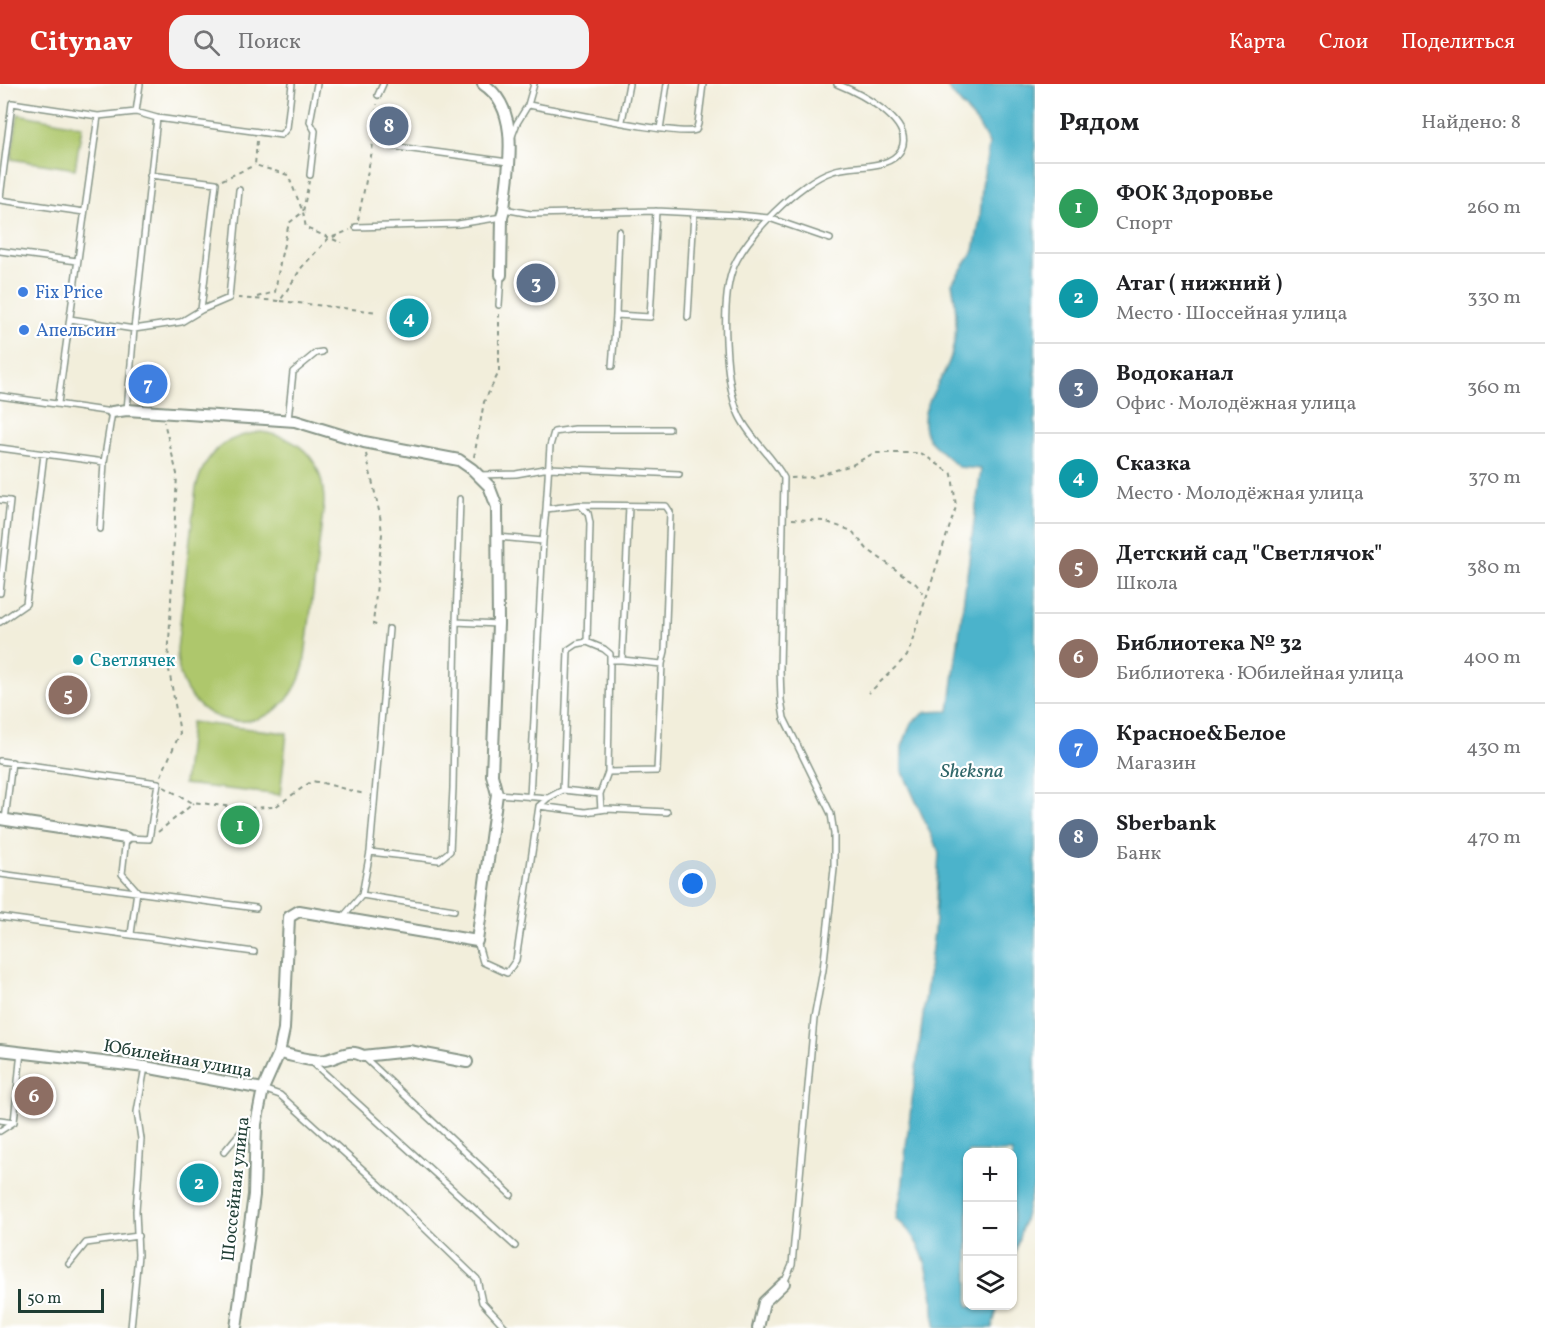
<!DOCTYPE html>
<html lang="ru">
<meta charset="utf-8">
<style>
:root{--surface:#fff;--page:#f2f2f2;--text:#202124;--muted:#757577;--line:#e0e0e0;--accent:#d93025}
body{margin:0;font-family:Vollkorn,serif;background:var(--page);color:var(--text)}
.controls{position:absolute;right:18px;bottom:18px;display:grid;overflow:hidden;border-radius:12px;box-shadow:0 2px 4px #0004}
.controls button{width:54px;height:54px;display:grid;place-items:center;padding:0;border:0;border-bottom:2px solid var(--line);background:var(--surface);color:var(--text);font:30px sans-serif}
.scale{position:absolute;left:18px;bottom:15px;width:86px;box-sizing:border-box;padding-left:6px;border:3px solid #1f3d34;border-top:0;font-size:16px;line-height:21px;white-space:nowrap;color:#1f3d34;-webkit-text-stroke:4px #fff;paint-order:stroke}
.you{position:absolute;left:693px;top:800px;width:21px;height:21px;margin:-15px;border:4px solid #fff;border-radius:50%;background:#1a73e8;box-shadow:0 0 0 9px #1a73e833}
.badge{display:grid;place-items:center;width:39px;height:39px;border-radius:50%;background:var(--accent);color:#fff;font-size:20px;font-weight:700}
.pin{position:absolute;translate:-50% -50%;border:3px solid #fff;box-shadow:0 2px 6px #0006}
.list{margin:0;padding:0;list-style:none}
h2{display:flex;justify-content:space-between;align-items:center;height:78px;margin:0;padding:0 24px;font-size:26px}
h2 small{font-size:20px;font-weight:400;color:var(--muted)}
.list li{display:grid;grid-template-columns:39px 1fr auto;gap:18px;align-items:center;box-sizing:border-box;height:90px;padding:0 24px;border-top:2px solid var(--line)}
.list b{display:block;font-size:22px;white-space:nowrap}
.list p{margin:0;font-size:20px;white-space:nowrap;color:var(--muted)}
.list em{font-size:20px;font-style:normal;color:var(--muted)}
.icon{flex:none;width:33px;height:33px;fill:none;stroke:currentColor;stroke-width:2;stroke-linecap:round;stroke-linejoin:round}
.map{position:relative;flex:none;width:1035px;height:1244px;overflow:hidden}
header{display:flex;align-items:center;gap:36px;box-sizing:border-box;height:84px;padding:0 30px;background:var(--accent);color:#fff}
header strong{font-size:28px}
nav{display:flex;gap:33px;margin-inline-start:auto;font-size:21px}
.search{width:420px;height:54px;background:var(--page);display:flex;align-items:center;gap:15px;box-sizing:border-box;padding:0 21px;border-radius:18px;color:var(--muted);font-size:22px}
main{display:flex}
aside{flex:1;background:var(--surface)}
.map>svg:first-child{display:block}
.green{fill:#aec76c;stroke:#668250;stroke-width:1.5}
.water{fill:#4cb3cb;stroke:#367880;stroke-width:1.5}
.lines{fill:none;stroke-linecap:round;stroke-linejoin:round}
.lane-casing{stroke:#889688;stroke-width:8}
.street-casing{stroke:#889688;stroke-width:14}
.path{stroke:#889688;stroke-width:2;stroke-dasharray:4.5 4.5;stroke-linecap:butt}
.lane{stroke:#fff;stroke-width:5}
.street{stroke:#fff;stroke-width:10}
.shop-dot{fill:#3f7fe0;stroke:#fff;stroke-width:2}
.culture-dot{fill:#0f9aa8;stroke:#fff;stroke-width:2}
.labels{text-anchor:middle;stroke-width:4.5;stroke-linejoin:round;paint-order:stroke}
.shop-label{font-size:18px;fill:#366cbe;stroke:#fff;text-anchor:start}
.culture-label{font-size:18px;fill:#0d838f;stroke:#fff;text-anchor:start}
.street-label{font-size:18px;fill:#1f3d34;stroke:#fff}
.water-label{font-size:20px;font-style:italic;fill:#2f6669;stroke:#fff}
</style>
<header>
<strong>Citynav</strong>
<div class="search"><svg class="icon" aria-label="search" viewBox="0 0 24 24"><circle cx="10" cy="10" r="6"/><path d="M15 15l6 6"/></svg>Поиск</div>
<nav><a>Карта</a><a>Слои</a><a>Поделиться</a></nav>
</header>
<main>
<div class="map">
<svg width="1035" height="1244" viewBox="0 0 1035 1244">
<rect width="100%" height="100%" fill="#fff"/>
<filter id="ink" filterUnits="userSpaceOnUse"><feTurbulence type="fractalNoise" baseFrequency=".0167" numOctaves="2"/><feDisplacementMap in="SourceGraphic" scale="12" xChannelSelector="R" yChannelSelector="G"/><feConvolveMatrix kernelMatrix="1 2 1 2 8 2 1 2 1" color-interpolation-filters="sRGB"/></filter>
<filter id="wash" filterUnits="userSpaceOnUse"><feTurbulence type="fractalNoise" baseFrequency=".008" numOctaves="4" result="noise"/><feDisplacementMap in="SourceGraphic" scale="24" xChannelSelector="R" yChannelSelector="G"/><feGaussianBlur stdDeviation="1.35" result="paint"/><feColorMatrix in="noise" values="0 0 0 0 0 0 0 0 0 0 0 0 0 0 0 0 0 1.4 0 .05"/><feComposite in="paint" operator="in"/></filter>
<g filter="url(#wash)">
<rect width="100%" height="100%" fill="#f2eedb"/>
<path class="green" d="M 18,30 L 82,42 L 75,85 L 11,75 Z
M 261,348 C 303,354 324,378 324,420 L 304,581 C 283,665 176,651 177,565 L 196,404 C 205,369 224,352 261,348 Z
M 191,638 L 287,649 L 280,711 L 184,700 Z"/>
<path class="water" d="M 944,0 L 1035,0 L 1035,1098 L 1013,1175 L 1012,1068 L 968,1068 L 968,1222 L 998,1222 L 992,1244 L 935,1244 C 934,1208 928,1158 896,1135 L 903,1099 L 906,1062 L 934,848 L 939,769 L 902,686 L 902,663 L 911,639 L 926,628 L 949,627 L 981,385 L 958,383 C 952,376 930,359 928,354 C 913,326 944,298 951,272 C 958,246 957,225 952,199 L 974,167 L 980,135 L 982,102 L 989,60 L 978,40 Z"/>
</g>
<g filter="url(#ink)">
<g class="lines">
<g class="lane-casing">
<path id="lane" d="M 378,11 L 383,0
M 528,21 L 534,0
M 157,34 L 281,51 L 287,44 L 292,0
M 622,37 L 629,0
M 660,45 L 667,0
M 512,52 L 517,39 L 528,21 C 555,25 679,53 696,46 L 698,40 L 703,0
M 390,62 L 508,78
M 150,91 L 216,99 L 201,226
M 310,91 L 315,47 L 310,38 L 317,0
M 0,114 L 12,19 L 98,32
M 0,116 L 84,128
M 504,125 L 531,130 L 656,127 L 738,131 L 769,134 L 830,155
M 356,143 L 458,140 L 502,133
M 619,147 L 616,231 L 650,233 L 656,127
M 0,167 L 77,177
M 499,221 L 501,191
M 688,233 L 694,129
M 70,235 L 134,245 L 157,34 L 136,28 L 140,0
M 612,282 L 616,231
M 0,312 L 112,328 L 104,378 L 0,364
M 58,319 L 98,32 L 136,28
M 127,326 L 134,245 L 181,238 L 201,226 L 229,214 L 239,106
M 288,336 L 293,288 L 316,269 L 322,268
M 480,391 L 516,390 L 549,384 L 679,390
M 0,416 L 10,417 L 0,509
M 580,421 L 666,422 L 670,428 L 665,567 L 662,580 L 657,687 L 608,688 L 600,710
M 629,422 L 622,576 L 662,580
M 100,445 L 104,378
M 498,453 L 543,457 L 530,713
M 543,457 L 546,425
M 0,538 L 26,520 L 44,370
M 456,538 L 460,415
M 587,558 L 604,565 L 610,570 L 610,576 L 622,576
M 0,677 L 158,699 L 149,755 L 126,754 L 122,790 L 137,807 L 131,850
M 608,688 L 610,576
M 563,706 L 600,710 L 601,726
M 548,714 L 563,706 L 568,566 L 577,560 L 587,558 L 590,439 L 588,429 L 580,421 L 546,425 L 550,362 L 554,348 L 575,345 L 669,345
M 539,722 L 585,728 L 607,725 L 667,728
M 5,736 L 12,678
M 370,768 L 439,776 L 450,767 L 453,704 L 456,538 L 498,540
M 0,790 L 256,824
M 362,811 L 454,826
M 0,833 L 254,868
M 343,833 L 362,811 L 370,768 L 389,545
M 477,857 L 483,878 L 507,889 L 516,876 L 539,722 L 548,714 L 497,710
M 364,973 L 511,1111
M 311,977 L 515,1162
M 263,1005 L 280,1011 L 380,1101 L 477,1195 L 482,1218 L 506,1244
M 0,1036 L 14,1038
M 0,1047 L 14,1038 L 21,967
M 224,1068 L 245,1043 L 256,1040
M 69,1180 L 86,1159 L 138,1152
M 784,1199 L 792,1181 L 814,935 L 823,886 L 834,785 L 834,750 L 831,730 L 784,634 L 781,616 L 780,585 L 784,394 C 772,371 750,355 739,331 C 725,300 721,220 732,187 C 743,154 800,97 833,87 C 853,80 889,87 901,66 C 916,37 857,8 837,0
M 131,1244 L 138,1171 L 136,1127 L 141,1055 L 137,1028 L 145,983"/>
</g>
<g class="street-casing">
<path id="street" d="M 483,0 C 522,25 508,86 504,125 L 502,133 L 501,191
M 112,328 L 127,326 L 295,337 L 364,358 L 459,376 L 472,385 L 489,402 L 497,423 L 498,540 L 492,691 L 497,710 L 477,857 L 299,827 L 289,833 L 284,945 L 279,969
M 0,735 L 126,754
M 0,966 L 145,983 L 263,1005
M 236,1244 L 254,1111 L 256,1040 L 263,1005 L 279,969 C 293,971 312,979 326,976 C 340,973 349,964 363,972 L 409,967 L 467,978
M 758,1244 L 764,1218 L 784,1199"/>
</g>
<path class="path" d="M 257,57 L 255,81 L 288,91 L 303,128 L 306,144 L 342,159
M 222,96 L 255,81
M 358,136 L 372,67 L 377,20
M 257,213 L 275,208 L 281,173 L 289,139 L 303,128 L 309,97
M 238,214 L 280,217 L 302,183 L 328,155 L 350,146
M 280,217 L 378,228
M 366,370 L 380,431 L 382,450 L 373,540 L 380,542
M 474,373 L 484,318 L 499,288 L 499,230
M 791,394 L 813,393 L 852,381 L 874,369 L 921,369 L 952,390 L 956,423 L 907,572 L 869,609
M 792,435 L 824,437 L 852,447 L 867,465 L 916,500 L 926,513
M 161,692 L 180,649 L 168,580 L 177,390 L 164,338
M 164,703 L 191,718 L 243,724 L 275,723 L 312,697 C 331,700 348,707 366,710
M 158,748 L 194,719"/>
<use href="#lane" class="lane"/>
<use href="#street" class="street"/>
</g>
</g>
<g class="shop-dot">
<circle cx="23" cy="208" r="6"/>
<circle cx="24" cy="246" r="6"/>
</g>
<circle class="culture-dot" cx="78" cy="576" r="6"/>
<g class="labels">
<g class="shop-label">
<text x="35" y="214">Fix Price</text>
<text x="36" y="252">Апельсин</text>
</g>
<g class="culture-label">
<text x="90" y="582">Светлячек</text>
</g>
<g class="street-label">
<text transform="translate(178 974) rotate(10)" y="6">Юбилейная улица</text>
<text transform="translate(235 1105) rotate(-84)" y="6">Шоссейная улица</text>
</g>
<g class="water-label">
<text x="972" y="693">Sheksna</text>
</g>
</g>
</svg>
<div class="controls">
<button>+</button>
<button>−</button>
<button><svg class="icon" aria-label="layers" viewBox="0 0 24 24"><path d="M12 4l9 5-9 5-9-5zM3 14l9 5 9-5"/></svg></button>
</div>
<div class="scale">50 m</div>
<div class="you"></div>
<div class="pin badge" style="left:240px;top:741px;background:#2e9e5b">1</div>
<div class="pin badge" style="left:199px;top:1099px;background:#0f9aa8">2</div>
<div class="pin badge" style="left:536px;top:199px;background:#5c6f8a">3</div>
<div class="pin badge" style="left:409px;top:234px;background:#0f9aa8">4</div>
<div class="pin badge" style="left:68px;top:611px;background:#8d6e63">5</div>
<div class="pin badge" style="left:34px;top:1012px;background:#8d6e63">6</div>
<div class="pin badge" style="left:148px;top:300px;background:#3f7fe0">7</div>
<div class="pin badge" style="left:389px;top:42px;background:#5c6f8a">8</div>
</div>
<aside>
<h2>Рядом<small>Найдено: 8</small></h2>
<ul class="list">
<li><span class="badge" style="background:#2e9e5b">1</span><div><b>ФОК Здоровье</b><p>Спорт</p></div><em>260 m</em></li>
<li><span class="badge" style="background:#0f9aa8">2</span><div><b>Атаг ( нижний )</b><p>Место · Шоссейная улица</p></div><em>330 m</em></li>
<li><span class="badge" style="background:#5c6f8a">3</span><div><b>Водоканал</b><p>Офис · Молодёжная улица</p></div><em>360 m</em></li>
<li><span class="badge" style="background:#0f9aa8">4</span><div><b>Сказка</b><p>Место · Молодёжная улица</p></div><em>370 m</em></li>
<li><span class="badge" style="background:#8d6e63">5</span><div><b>Детский сад &quot;Светлячок&quot;</b><p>Школа</p></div><em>380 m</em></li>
<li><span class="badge" style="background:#8d6e63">6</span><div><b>Библиотека № 32</b><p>Библиотека · Юбилейная улица</p></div><em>400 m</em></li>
<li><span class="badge" style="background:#3f7fe0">7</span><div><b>Красное&amp;Белое</b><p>Магазин</p></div><em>430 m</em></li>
<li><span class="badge" style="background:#5c6f8a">8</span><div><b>Sberbank</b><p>Банк</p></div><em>470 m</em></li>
</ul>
</aside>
</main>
